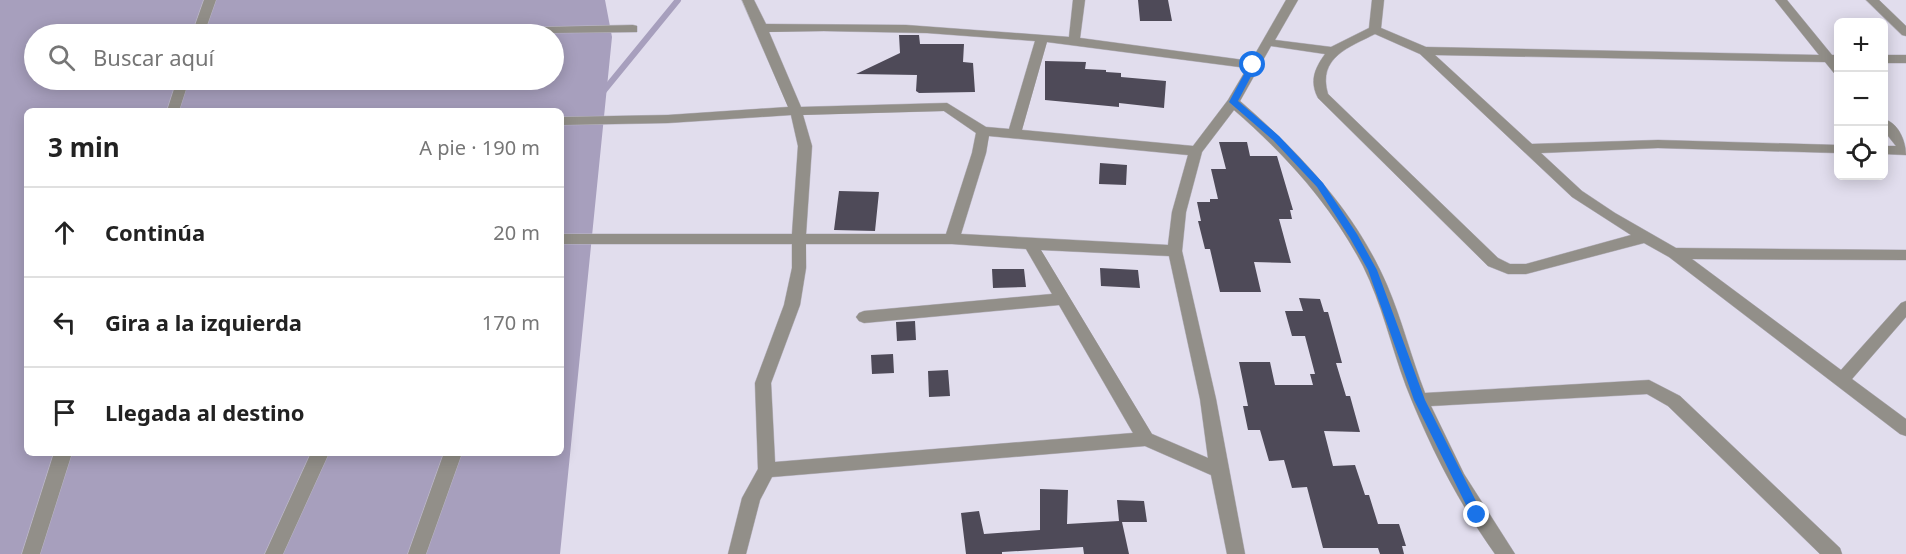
<!DOCTYPE html>
<html lang="es">
<meta charset="utf-8">
<style>
:root{--surface:#fff;--page:#f2f2f2;--text:#222;--muted:#767676;--line:#e0e0e0}
body{margin:0;font-family:"Noto Sans",sans-serif;background:var(--page);color:var(--text)}
.controls{position:absolute;right:18px;top:18px;display:grid;overflow:hidden;border-radius:9px;box-shadow:0 3px 15px #0003}
.controls button{width:54px;height:54px;display:grid;place-items:center;padding:0;border:0;border-bottom:2px solid var(--line);background:var(--surface);color:var(--text);font:30px sans-serif}
.stop{position:absolute;width:18px;height:18px;margin:-14px;border:4px solid #1a73e8;border-radius:50%;background:#fff}
.stop.end{background:#1a73e8;border-color:#fff;box-shadow:0 2px 6px #0008}
.list{margin:0;padding:0;list-style:none}
h2{display:flex;justify-content:space-between;align-items:center;height:78px;margin:0;padding:0 24px;font-size:26px}
h2 small{font-size:20px;font-weight:400;color:var(--muted)}
.list li{display:grid;grid-template-columns:39px 1fr auto;gap:18px;align-items:center;box-sizing:border-box;height:90px;padding:0 24px;border-top:2px solid var(--line)}
.list b{display:block;font-size:22px;white-space:nowrap}
.list em{font-size:20px;font-style:normal;color:var(--muted)}
.icon{flex:none;width:33px;height:33px;fill:none;stroke:currentColor;stroke-width:2;stroke-linecap:round;stroke-linejoin:round}
.map{position:relative;flex:none;width:1906px;height:554px;overflow:hidden}
.search{position:absolute;background:var(--surface);box-shadow:0 3px 15px #0003;left:24px;top:24px;width:540px;height:66px;display:flex;align-items:center;gap:15px;box-sizing:border-box;padding:0 21px;border-radius:33px;color:var(--muted);font-size:22px}
.panel{position:absolute;background:var(--surface);box-shadow:0 3px 15px #0003;left:24px;top:108px;width:540px;height:348px;border-radius:9px}
.map>svg:first-child{display:block}
.water{fill:#a79fbd;fill-rule:evenodd}
.lines{fill:none;stroke-linecap:round;stroke-linejoin:round}
.stream{stroke:#a79fbd;stroke-width:6}
.building{fill:#4e4a58}
.minor-casing{stroke:#bcb8c6;stroke-width:1}
.minor{fill:#928f89;fill-rule:evenodd}
.route{fill:#1a73e8}
</style>
<div class="map">
<svg width="1906" height="554" viewBox="0 0 1906 554">
<rect width="100%" height="100%" fill="#e1dded"/>
<path class="water" d="M 0,0 L 605,0 L 612,37 L 560,554 L 0,554 ZM 34,34 L 554,34 L 554,80 L 34,80 ZM 27,111 L 561,111 L 561,453 L 27,453 Z"/>
<g class="lines">
<path class="stream" d="M 602,93 L 678,0"/>
</g>
<path class="building" d="M 1138,0 L 1168,0 L 1172,21 L 1140,21 Z
M 899,35 L 919,35 L 920,44 L 964,44 L 963,62 L 973,63 L 975,92 L 919,93 L 916,91 L 917,75 L 856,74 L 900,53 Z
M 1045,61 L 1086,62 L 1085,69 L 1106,70 L 1106,72 L 1121,73 L 1121,77 L 1166,81 L 1164,108 L 1119,103 L 1119,107 L 1045,100 Z
M 1219,142 L 1247,142 L 1250,156 L 1277,156 L 1293,210 L 1290,210 L 1292,219 L 1279,219 L 1291,263 L 1254,262 L 1261,292 L 1220,292 L 1210,249 L 1205,249 L 1198,221 L 1201,221 L 1197,202 L 1210,202 L 1210,199 L 1218,199 L 1211,169 L 1226,169 Z
M 1100,163 L 1127,165 L 1126,185 L 1099,184 Z
M 839,191 L 879,192 L 875,231 L 834,230 Z
M 1100,268 L 1138,270 L 1140,288 L 1101,286 Z
M 992,269 L 1024,269 L 1026,287 L 993,288 Z
M 1299,298 L 1320,299 L 1324,312 L 1328,312 L 1342,363 L 1336,363 L 1346,396 L 1350,396 L 1360,432 L 1324,431 L 1333,466 L 1355,465 L 1365,495 L 1369,495 L 1378,524 L 1399,524 L 1406,546 L 1402,546 L 1404,554 L 1380,554 L 1378,548 L 1323,548 L 1307,487 L 1292,488 L 1284,460 L 1269,461 L 1260,430 L 1248,430 L 1243,406 L 1248,406 L 1239,362 L 1270,362 L 1275,385 L 1313,385 L 1310,374 L 1315,374 L 1305,336 L 1292,336 L 1285,311 L 1303,311 Z
M 915,321 L 916,340 L 897,341 L 896,322 Z
M 893,354 L 894,373 L 872,374 L 871,355 Z
M 948,370 L 950,396 L 929,397 L 928,371 Z
M 1040,489 L 1068,490 L 1067,524 L 1119,521 L 1117,500 L 1144,501 L 1147,522 L 1122,522 L 1129,554 L 1084,554 L 1083,547 L 1002,552 L 1002,554 L 966,554 L 961,513 L 979,511 L 984,534 L 1040,530 Z"/>
<g class="lines">
<g class="minor-casing">
<path id="minor" d="M 204,0 L 216,0 L 204,34 L 192,34 Z
M 742,0 L 754,0 L 766,24 L 906,25 L 1069,37 L 1073,0 L 1085,0 L 1080,38 L 1251,61 L 1286,0 L 1298,0 L 1275,40 L 1331,47 L 1369,28 L 1372,0 L 1384,0 L 1381,28 L 1426,47 L 1819,55 L 1775,0 L 1787,0 L 1832,55 L 1838,55 L 1838,74 L 1834,73 L 1825,62 L 1435,55 L 1532,144 L 1658,140 L 1838,145 L 1838,153 L 1658,148 L 1541,153 L 1582,191 L 1615,213 L 1676,248 L 1906,250 L 1906,260 L 1692,259 L 1841,370 L 1901,303 L 1906,301 L 1906,317 L 1852,379 L 1906,419 L 1906,436 L 1900,434 L 1669,257 L 1644,243 L 1526,274 L 1508,274 L 1488,266 L 1318,98 C 1309,81 1315,68 1325,54 L 1271,46 L 1240,101 C 1300,153 1355,211 1387,285 C 1402,320 1411,357 1425,393 L 1649,380 L 1680,396 L 1840,548 L 1842,554 L 1820,554 L 1668,406 L 1647,394 L 1431,406 L 1464,474 L 1515,554 L 1495,554 C 1458,502 1429,445 1406,386 C 1391,346 1382,304 1363,266 C 1331,205 1286,155 1234,110 L 1202,152 L 1186,212 L 1182,251 L 1216,399 L 1245,554 L 1227,554 L 1211,475 L 1145,446 L 772,477 L 760,500 L 746,554 L 728,554 L 742,498 L 758,469 L 755,383 L 784,305 L 792,268 L 792,244 L 561,244 L 561,234 L 792,234 L 798,146 L 791,115 L 668,123 L 561,125 L 561,117 L 668,115 L 788,107 ZM 824,31 L 927,33 L 1035,41 L 1009,129 L 986,127 L 947,103 L 801,107 L 769,32 ZM 1375,34 L 1420,54 L 1572,197 L 1631,235 L 1526,264 L 1510,264 L 1498,258 L 1328,94 C 1317,57 1350,47 1375,34 ZM 1047,42 L 1247,68 L 1228,100 L 1193,146 L 1022,130 ZM 944,111 L 976,133 L 972,153 L 946,234 L 806,234 L 812,146 L 803,115 ZM 989,136 L 1188,155 L 1172,212 L 1168,245 L 961,234 L 986,153 ZM 806,244 L 952,244 L 1026,249 L 1052,294 L 864,311 L 859,313 L 856,317 L 859,321 L 864,323 L 1059,305 L 1133,433 L 775,462 L 771,383 L 800,305 L 806,268 ZM 1041,250 L 1169,256 L 1200,399 L 1208,458 L 1152,434 Z
M 1866,0 L 1879,0 L 1906,26 L 1906,36 L 1902,35 Z
M 633,25 L 637,26 L 637,32 L 468,34 L 474,30 L 493,28 Z
M 1884,55 L 1906,55 L 1906,63 L 1884,63 Z
M 177,80 L 189,80 L 179,111 L 167,111 Z
M 1884,119 C 1899,123 1906,142 1906,155 L 1884,154 L 1884,146 L 1896,146 L 1884,131 Z
M 54,453 L 72,453 L 40,554 L 22,554 Z
M 311,453 L 329,453 L 283,554 L 265,554 Z
M 444,453 L 462,453 L 426,554 L 408,554 Z"/>
</g>
<use href="#minor" class="minor"/>
</g>
<path class="route" d="M 1253,62 L 1257,65 L 1238,101 L 1279,136 L 1323,183 L 1357,234 L 1377,270 L 1425,400 L 1481,511 L 1481,519 L 1473,519 L 1414,400 L 1368,270 L 1350,238 L 1317,187 L 1273,140 L 1229,102 L 1249,65 Z"/>
</svg>
<div class="controls">
<button>+</button>
<button>−</button>
<button><svg class="icon" aria-label="locate" viewBox="0 0 24 24"><circle cx="12" cy="12" r="6"/><path d="M12 2v4M12 18v4M2 12h4M18 12h4"/></svg></button>
</div>
<div class="stop" style="left:1253px;top:65px"></div>
<div class="stop end" style="left:1477px;top:515px"></div>
<div class="search"><svg class="icon" aria-label="search" viewBox="0 0 24 24"><circle cx="10" cy="10" r="6"/><path d="M15 15l6 6"/></svg>Buscar aquí</div>
<section class="panel">
<h2>3 min<small>A pie · 190 m</small></h2>
<ul class="list">
<li><svg class="icon" aria-label="ahead" viewBox="0 0 24 24"><path d="M12 20V5M6 11l6-6 6 6"/></svg><div><b>Continúa</b></div><em>20 m</em></li>
<li><svg class="icon" aria-label="left" viewBox="0 0 24 24"><path d="M17 20v-9H6M10 6l-5 5 5 5"/></svg><div><b>Gira a la izquierda</b></div><em>170 m</em></li>
<li><svg class="icon" aria-label="arrive" viewBox="0 0 24 24"><path d="M6 21V4h12l-3 4 3 4H6"/></svg><div><b>Llegada al destino</b></div></li>
</ul>
</section>
</div>
